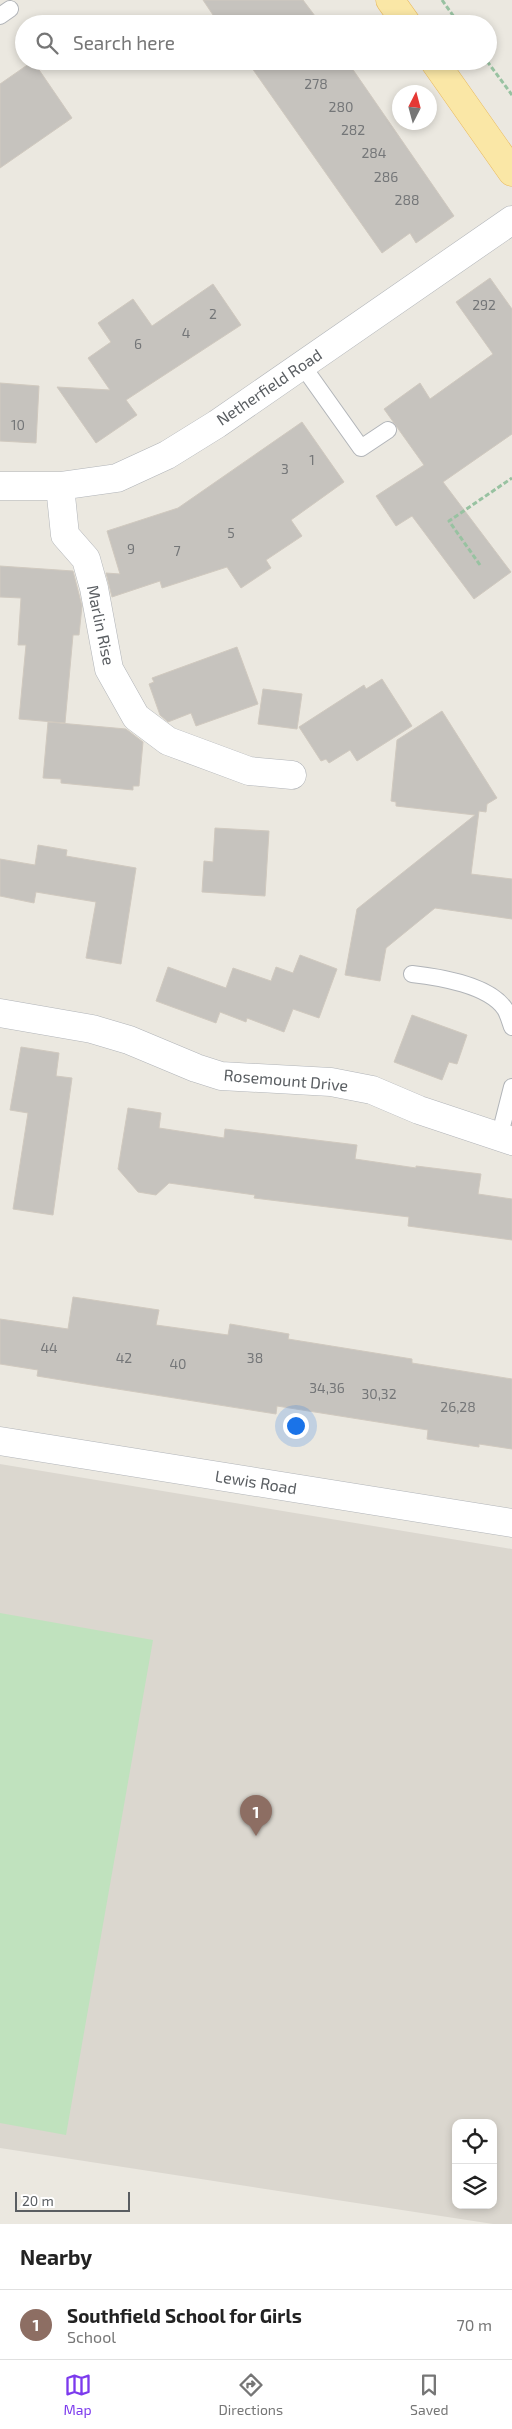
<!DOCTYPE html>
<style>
:root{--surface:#fff;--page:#f6f6f6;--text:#222;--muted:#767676;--line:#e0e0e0;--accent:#7c3aed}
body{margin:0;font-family:"Exo 2",sans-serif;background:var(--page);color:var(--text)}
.controls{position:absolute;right:15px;bottom:15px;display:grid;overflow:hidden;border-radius:10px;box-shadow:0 2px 8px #0003}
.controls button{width:45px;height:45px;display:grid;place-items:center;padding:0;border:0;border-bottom:1px solid var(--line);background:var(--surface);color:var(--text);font:25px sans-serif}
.compass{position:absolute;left:392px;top:85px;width:45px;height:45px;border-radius:50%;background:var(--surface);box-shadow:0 2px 8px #0003;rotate:6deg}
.scale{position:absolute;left:15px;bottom:12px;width:115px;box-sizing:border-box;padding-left:5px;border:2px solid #595d61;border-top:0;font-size:14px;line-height:18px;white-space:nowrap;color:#595d61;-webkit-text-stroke:4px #fff;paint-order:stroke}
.you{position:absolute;left:295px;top:1425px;width:18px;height:18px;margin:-12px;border:4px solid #fff;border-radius:50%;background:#1a73e8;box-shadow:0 0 0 8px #1a73e833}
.badge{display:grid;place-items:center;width:32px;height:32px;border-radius:50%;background:var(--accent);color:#fff;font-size:16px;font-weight:700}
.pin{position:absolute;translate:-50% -41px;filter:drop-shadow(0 1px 2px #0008)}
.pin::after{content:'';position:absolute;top:26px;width:18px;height:15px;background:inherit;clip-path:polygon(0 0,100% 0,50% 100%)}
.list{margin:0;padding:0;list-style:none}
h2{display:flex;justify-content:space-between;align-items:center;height:65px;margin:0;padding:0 20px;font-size:21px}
h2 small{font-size:16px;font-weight:400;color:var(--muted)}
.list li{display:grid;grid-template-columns:32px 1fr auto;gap:15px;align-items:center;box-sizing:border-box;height:70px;padding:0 20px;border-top:1px solid var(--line)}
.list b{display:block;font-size:19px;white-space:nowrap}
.list p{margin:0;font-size:16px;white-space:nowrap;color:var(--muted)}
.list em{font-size:16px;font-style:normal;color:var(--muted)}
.icon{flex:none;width:28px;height:28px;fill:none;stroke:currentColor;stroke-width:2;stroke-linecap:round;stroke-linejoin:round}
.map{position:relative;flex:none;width:512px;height:2224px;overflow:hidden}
.search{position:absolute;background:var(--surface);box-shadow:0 2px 8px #0003;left:15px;right:15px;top:15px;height:55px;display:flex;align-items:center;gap:12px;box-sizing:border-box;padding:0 18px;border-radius:28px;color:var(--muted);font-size:19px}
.sheet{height:135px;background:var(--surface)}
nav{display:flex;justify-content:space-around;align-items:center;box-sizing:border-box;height:70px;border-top:1px solid var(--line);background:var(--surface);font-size:14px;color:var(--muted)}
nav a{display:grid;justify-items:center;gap:2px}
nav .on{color:var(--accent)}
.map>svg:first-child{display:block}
.education{fill:#dbd7cf;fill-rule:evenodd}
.green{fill:#c0e2be}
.building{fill:#c6c3be;stroke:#d0c9bf}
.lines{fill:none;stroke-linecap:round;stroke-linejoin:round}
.lane-casing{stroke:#b1b4b8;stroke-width:18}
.street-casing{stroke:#b1b4b8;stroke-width:29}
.primary-casing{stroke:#e9b95c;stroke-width:29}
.path{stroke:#98c2a1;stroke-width:3;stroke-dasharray:5 2.5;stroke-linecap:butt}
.lane{stroke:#fff;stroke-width:16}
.street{stroke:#fff;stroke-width:28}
.primary{stroke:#fae7a6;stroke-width:28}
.labels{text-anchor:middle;stroke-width:4.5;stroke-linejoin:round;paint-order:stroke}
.number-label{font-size:14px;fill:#747678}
.street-label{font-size:16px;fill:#595d61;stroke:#fff}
</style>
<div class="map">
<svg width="512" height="2224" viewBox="0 0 512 2224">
<rect width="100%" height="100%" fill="#ebe8e0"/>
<path class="education" d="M 0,1464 L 512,1549 L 512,2224 L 493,2224 L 0,2148 ZM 456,2123 L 493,2123 L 493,2205 L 456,2205 Z"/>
<path class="green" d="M 0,1613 L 153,1640 L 66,2135 L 0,2123 Z"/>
<path class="building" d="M 203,0 L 303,0 L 321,24 L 219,24 Z
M 33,61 L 72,118 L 0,168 L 0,84 Z
M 247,61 L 347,61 L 454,216 L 416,243 L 410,233 L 382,253 Z
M 490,278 L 512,309 L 512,434 L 443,482 L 511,572 L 474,599 L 412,516 L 396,526 L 376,496 L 424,465 L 384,409 L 420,383 L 430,399 L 493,354 L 456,302 Z
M 213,284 L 241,325 L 126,400 L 137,415 L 96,443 L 57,387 L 110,390 L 88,358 L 111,342 L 98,323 L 133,299 L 152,326 Z
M 0,383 L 39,386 L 36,443 L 0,441 Z
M 302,422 L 344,482 L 291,520 L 302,536 L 266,560 L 271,568 L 241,588 L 227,567 L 162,588 L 160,581 L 112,597 L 106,573 L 120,574 L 107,531 L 178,508 Z
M 0,566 L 73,571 L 82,606 L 79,635 L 73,635 L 65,723 L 19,719 L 26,645 L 18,645 L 21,598 L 0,597 Z
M 237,647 L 258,704 L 196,726 L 191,713 L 168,722 L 160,715 L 149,684 L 154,682 L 152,678 Z
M 382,679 L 412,726 L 357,761 L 350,750 L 329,763 L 326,759 L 321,761 L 299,727 L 364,685 L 366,689 Z
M 263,689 L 302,694 L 297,729 L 258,724 Z
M 442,711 L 497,798 L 487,804 L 486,812 L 479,811 L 471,874 L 512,879 L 512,919 L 435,908 L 386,948 L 380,981 L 345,975 L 357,909 L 475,815 L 396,806 L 396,802 L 391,801 L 397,740 Z
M 48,722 L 126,729 L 143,742 L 139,786 L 133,786 L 133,790 L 61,783 L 61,779 L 43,778 Z
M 215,828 L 269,831 L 265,896 L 202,892 L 204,861 L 213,862 Z
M 38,845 L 67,850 L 66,856 L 136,868 L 121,964 L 86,958 L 96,902 L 36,892 L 34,903 L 0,896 L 0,859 L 35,865 Z
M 300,955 L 337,969 L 319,1018 L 293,1009 L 284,1032 L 247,1018 L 246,1022 L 220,1012 L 216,1023 L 156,1001 L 168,967 L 226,988 L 233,968 L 271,981 L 276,967 L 293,973 Z
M 412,1015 L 467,1035 L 457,1064 L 449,1062 L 442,1080 L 394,1062 Z
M 21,1047 L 59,1053 L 56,1076 L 72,1078 L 53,1215 L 13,1209 L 28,1113 L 10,1110 Z
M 128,1108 L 161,1113 L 159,1128 L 224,1138 L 225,1129 L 357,1145 L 355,1159 L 416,1168 L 416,1166 L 481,1174 L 478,1194 L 512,1199 L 512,1240 L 408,1226 L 409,1217 L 254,1198 L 255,1195 L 169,1183 L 156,1195 L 138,1192 L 118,1169 Z
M 73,1297 L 159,1310 L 156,1325 L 228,1335 L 230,1324 L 289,1334 L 288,1339 L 412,1359 L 412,1363 L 512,1379 L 512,1449 L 479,1444 L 479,1447 L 427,1439 L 428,1430 L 277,1406 L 276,1414 L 92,1385 L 37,1376 L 38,1370 L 0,1364 L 0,1319 L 68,1329 Z"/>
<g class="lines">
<g class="lane-casing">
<path id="lane" d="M 0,16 L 10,9
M 302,365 L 361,448 L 388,430
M 412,974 C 439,977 489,985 505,1009 C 508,1014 510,1021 512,1027
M 499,1138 L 512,1087"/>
</g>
<g class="street-casing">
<path id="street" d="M 0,486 L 60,486 L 117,478 L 167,455 L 217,424 L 512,220
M 60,486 L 65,535 L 86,559 L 94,588 L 109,669 L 136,717 L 168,741 L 249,771 L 292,775
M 0,1013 L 92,1029 L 129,1040 L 196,1068 L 221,1076 L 331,1082 L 372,1090 L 419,1110 L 512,1141
M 0,1441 L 512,1523"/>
</g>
<g class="primary-casing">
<path id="primary" d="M 390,0 L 407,24
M 434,61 L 512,172"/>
</g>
<path class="path" d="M 442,0 L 459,24
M 487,61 L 512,95
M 480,565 L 449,521 L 512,478"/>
<use href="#lane" class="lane"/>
<use href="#street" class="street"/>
<use href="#primary" class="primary"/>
</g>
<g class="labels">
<g class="number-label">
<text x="316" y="89">278</text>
<text x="341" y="112">280</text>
<text x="353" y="135">282</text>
<text x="374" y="158">284</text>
<text x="386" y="182">286</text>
<text x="407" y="205">288</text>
<text x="484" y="310">292</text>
<text x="213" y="319">2</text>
<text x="186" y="338">4</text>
<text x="138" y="349">6</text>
<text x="18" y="430">10</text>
<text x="312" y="465">1</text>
<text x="285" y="474">3</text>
<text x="231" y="538">5</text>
<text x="131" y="554">9</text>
<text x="177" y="556">7</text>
<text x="49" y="1353">44</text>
<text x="124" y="1363">42</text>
<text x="255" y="1363">38</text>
<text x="178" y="1369">40</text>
<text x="327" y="1393">34,36</text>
<text x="379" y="1399">30,32</text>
<text x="458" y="1412">26,28</text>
</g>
<g class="street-label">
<text transform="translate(269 387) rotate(-34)" y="6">Netherfield Road</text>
<text transform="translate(101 625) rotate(78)" y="6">Marlin Rise</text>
<text transform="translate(286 1080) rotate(5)" y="6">Rosemount Drive</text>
<text transform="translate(256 1482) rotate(9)" y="6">Lewis Road</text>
</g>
</g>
</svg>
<div class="controls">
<button><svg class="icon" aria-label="locate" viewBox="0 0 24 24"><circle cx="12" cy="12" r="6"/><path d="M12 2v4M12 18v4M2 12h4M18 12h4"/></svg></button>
<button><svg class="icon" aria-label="layers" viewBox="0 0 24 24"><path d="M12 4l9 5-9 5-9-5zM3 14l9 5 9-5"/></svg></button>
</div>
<svg class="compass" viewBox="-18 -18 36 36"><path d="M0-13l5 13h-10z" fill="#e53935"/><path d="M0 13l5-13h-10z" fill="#767676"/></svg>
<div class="scale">20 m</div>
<div class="you"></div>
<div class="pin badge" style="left:256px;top:1836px;background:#8d6e63">1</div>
<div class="search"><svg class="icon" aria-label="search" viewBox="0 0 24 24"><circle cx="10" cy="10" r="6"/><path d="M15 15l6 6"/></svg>Search here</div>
</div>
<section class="sheet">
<h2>Nearby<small></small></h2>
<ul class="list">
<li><span class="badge" style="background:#8d6e63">1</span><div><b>Southfield School for Girls</b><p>School</p></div><em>70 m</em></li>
</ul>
</section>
<nav>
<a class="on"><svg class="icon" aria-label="map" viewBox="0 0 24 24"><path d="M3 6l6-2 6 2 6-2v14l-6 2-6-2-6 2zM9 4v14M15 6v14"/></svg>Map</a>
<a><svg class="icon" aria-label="directions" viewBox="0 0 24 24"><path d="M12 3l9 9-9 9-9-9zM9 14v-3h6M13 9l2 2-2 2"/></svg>Directions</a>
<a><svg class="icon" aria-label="saved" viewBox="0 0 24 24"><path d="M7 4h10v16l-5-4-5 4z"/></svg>Saved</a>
</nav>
